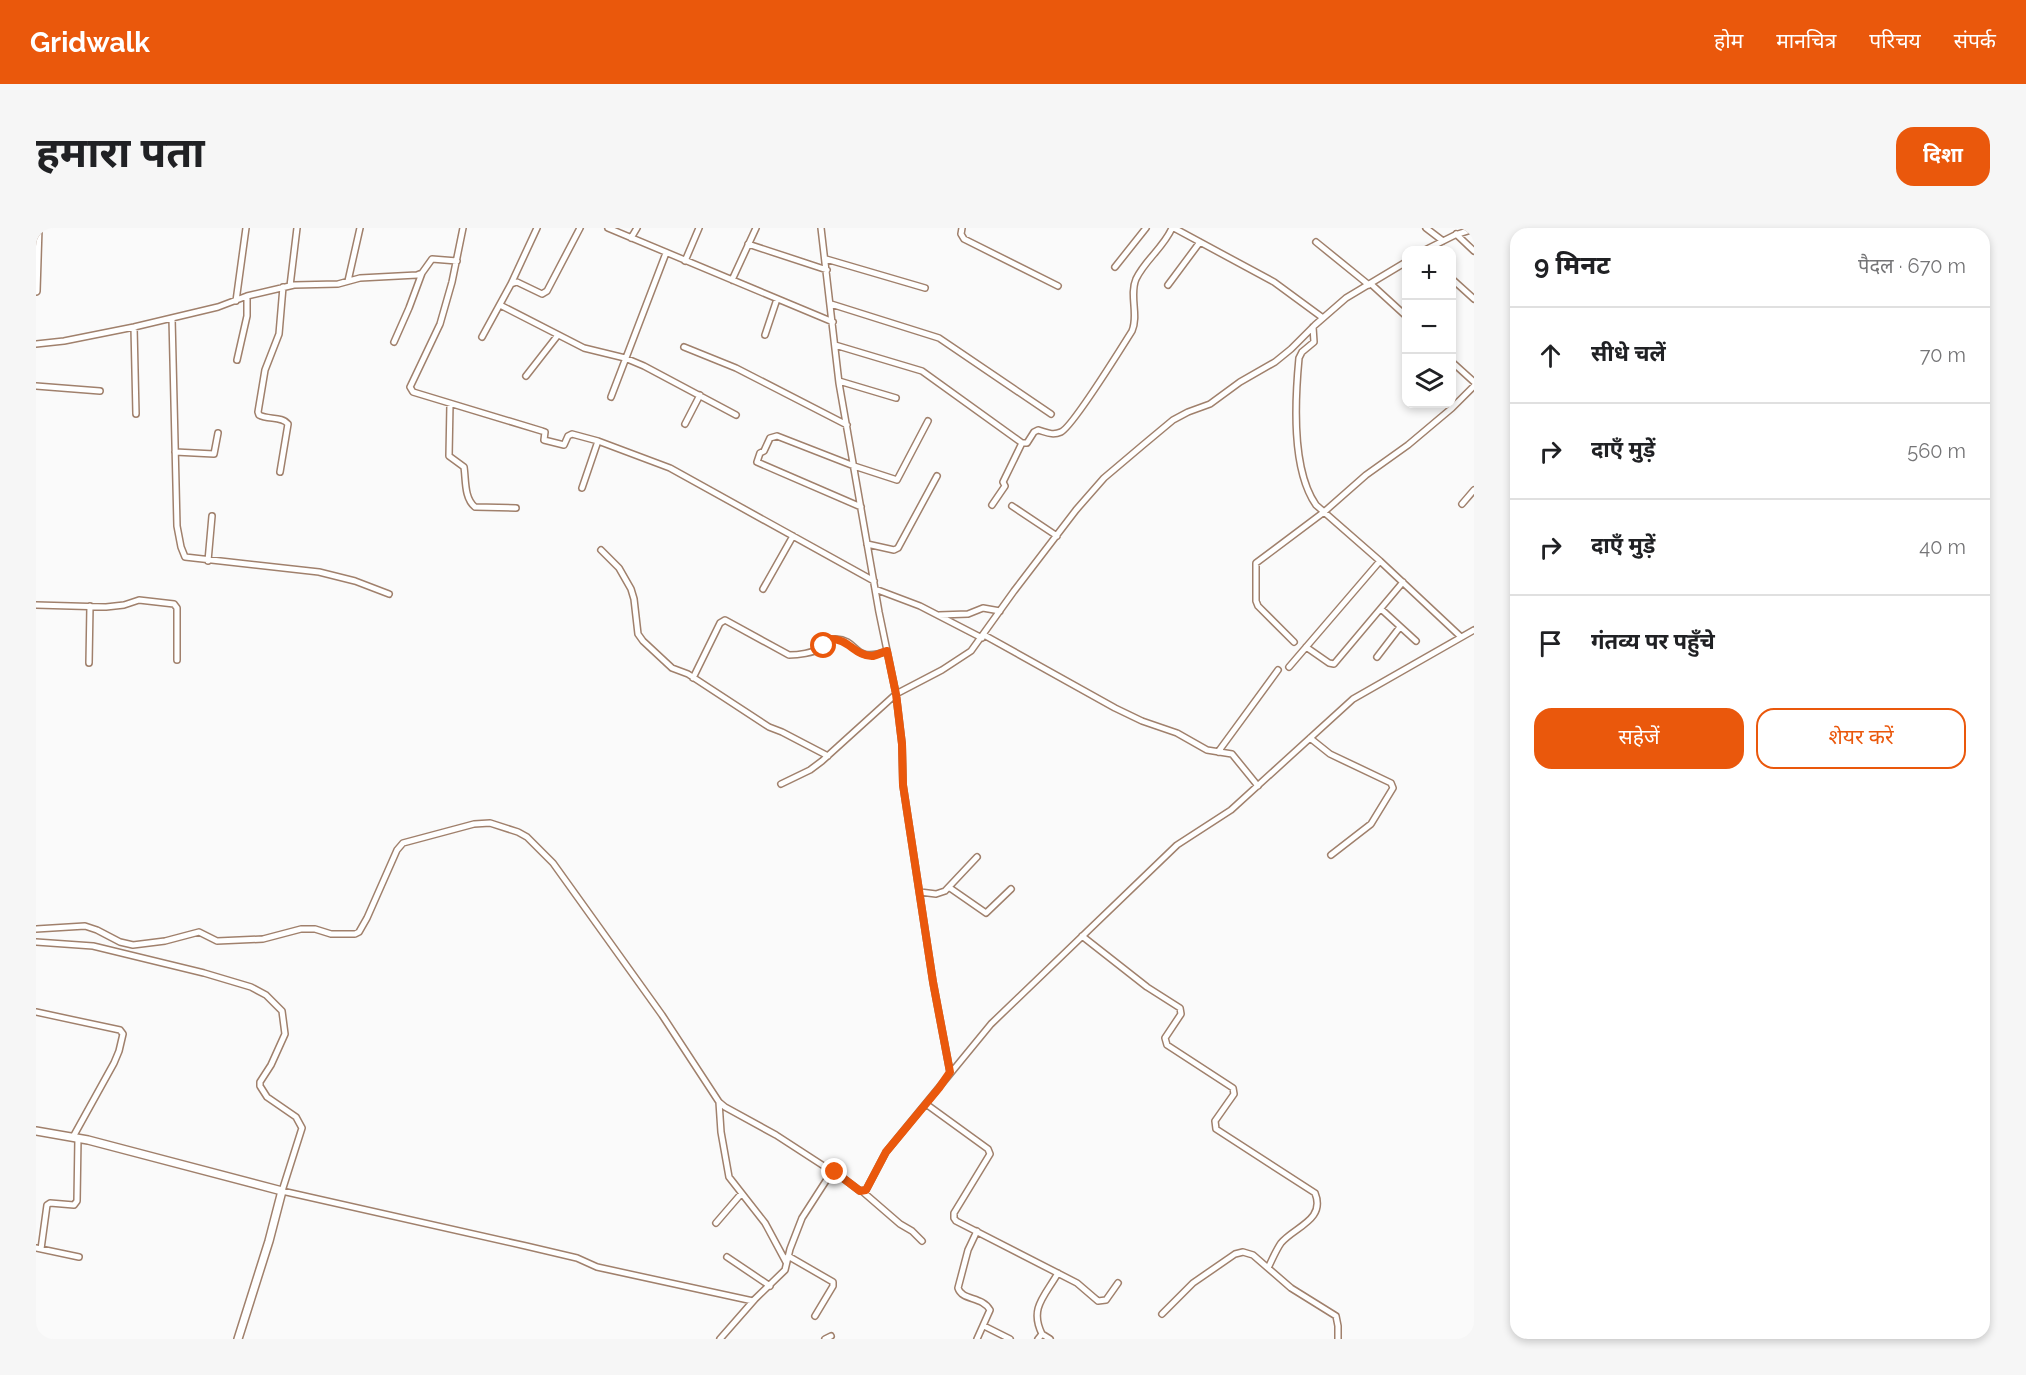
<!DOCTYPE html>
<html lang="hi">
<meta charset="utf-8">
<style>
:root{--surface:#fff;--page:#f6f6f6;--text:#202124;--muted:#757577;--line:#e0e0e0;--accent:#ea580c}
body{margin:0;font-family:Raleway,"Noto Sans Devanagari",sans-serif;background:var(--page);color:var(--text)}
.controls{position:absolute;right:18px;top:18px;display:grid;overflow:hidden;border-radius:12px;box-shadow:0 3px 9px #0003}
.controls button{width:54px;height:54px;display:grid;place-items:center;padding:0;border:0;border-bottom:2px solid var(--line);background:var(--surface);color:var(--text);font:30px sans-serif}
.stop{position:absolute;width:18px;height:18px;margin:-14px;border:4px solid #ea580c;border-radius:50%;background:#fff}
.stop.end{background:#ea580c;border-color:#fff;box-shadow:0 2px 6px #0008}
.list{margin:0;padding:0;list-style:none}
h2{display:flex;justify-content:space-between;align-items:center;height:78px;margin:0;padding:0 24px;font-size:26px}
h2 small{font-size:20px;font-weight:400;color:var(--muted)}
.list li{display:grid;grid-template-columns:39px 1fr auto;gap:18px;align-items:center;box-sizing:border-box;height:96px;padding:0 24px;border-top:2px solid var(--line)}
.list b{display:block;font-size:22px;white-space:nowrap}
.list em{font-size:20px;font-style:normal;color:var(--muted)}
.actions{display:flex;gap:12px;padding:18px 24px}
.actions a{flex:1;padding:14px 0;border:2px solid var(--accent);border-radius:18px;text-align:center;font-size:21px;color:var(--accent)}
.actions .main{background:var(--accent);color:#fff}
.icon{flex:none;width:33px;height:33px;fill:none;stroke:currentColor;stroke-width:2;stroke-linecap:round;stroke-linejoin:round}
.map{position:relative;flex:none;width:1438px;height:1111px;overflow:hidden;border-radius:18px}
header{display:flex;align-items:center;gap:36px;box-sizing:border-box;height:84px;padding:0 30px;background:var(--accent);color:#fff}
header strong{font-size:28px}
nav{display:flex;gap:33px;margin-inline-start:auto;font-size:21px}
.intro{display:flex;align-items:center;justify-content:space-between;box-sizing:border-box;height:144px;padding:0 36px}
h1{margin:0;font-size:42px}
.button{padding:15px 27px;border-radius:18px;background:var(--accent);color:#fff;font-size:21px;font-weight:700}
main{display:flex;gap:36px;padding:0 36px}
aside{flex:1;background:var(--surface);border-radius:18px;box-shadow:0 3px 9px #0003}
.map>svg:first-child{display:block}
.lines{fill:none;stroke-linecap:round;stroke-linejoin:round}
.minor-casing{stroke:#a0806c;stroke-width:8}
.tertiary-casing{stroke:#a0806c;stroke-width:10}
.minor{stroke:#fff;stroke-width:5}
.tertiary{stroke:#fff;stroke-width:7}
.route{stroke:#ea580c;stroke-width:8}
</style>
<header>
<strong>Gridwalk</strong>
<nav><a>होम</a><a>मानचित्र</a><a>परिचय</a><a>संपर्क</a></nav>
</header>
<div class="intro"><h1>हमारा पता</h1><a class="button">दिशा</a></div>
<main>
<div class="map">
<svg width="1438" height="1111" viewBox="0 0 1438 1111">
<rect width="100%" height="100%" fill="#fafafa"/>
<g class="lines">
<g class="minor-casing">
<path id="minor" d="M 427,0 L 416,54 L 404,96 L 375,157 L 374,159 L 377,164 L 506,203 L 509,204 L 508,212 L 528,217 L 532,208 L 536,206 L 562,213 L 634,240 L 838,353
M 572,0 L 797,94
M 785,0 L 803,155 L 843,384 L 860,466 L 866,516 L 867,557 L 897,754 L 914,844
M 926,0 L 925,6 L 928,11 L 1022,58
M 1138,0 L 1238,54 L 1287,90
M 1390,0 L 1407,13
M 1420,6 L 1438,23
M 595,10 L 601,0
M 1280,14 L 1333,57
M 712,16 L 791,42
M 1389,22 L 1419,7 L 1438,1
M 790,31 L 889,60
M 649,33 L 663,0
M 1079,39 L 1110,0
M 1416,51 L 1438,71
M 696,52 L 720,0
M 312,53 L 324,0
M 475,56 L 501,0
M 1335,56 L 1370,88
M 1132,57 L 1164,14
M 254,58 L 261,0
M 200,73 L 210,0
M 795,76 L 903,110 L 1015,186
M 464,77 L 548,120 L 589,130 L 608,138 L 700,187
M 136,90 L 141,298 L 145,319 L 149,329 L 283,344 L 319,353 L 353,366
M 98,99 L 100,186
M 1277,99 L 1278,114 L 1266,124 L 1263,130 C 1259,172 1255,241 1280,277 L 1344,333 L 1425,409
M 729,107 L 741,71
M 446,109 L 475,56 L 481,54 L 506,66 L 511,63 L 544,0
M 358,114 L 373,80 L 386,45
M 0,116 L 28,113 L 98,99 L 182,79 L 211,68 L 258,57 L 302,56 L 324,50 L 381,47 L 386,45 L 396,31 L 421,33
M 799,117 L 886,143 L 986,215 L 991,215 L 998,204 L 1002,202 C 1010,204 1016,208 1025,204 C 1036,199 1086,119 1096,103 C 1103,87 1093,67 1100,51 C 1109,32 1128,19 1136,0
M 648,119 L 700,140 L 811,197
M 201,132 L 211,88 L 211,68
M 1416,134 L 1438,154
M 490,148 L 522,107
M 803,153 L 860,170
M 0,158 L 64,163
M 575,169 L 630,25
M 414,176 L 413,228 L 428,239 C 430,252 428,270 439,279 L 480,280
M 649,196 L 664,167
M 139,224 L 178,226 L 182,205
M 244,244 L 252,196 C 246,188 232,192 223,187 L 222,184 L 229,142 L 243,106 L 247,59
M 546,260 L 562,213
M 1426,276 L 1438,262
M 956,277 L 969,258 L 967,254 L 986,215
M 976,278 L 1021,308
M 825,279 L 721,234 L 724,225 L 728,223 L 734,210 L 741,208 L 818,238 L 861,252 L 892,193
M 831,316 L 858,322 L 862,320 L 901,248
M 565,322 L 583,340 L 595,361 L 598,371 L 602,406 L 607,413 L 636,440 L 652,446 L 733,499 L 746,504 L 792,528
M 172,333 L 176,288
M 727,361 L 757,308
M 839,361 L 884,378 L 946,410
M 0,377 L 70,379 L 88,377 L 103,372 L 138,376 L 141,380 L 141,432
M 1345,381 L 1380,413
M 903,387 L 932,386 L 947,380 L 964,383
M 948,407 L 1079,480 L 1106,493 L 1141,505 L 1171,522 L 1196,526 L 1222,558
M 1258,414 L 1222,378 L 1220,373 L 1220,335 L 1288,284 L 1330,247 L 1372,217 L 1416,180 L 1438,158
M 1270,419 L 1293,435 L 1298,436 L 1367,354
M 1341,429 L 1364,399
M 53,435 L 54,378
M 1253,439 L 1344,333
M 657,450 L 684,395 L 689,392 L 753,427 C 762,427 777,425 785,420 C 791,416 792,410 800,411 C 824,412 816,436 851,423
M 1274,510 L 1294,526 L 1355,555 L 1357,560 L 1335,596 L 1295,627
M 1182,524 L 1242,442
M 745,556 L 774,542 L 786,533 L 860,466 L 906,442 L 935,423 L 978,363 L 1040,282 L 1068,250 L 1107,217 L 1137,192 L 1152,184 L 1174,176 L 1204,154 L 1239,134 L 1255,121 L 1279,97 L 1310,70 L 1370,34
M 914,660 L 950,685 L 975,661
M 884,664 L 900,666 L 909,663 L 941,629
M 0,701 L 49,698 L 61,702 L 84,714 L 97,717 L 129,713 L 163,704 L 181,713 L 227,711 L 265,701 L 279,701 L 295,706 L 319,706 L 323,704 L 331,690 L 361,622 L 367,615 L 438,596 L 454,595 L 482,604 L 491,609 L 517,635 L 626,787 L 683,874 L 689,879 L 740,907 L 797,944
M 1046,708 L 1111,759 L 1144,780 L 1145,786 L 1129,810 L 1131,817 L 1197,860 L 1198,866 L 1179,893 L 1180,901 L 1279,965 C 1290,992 1258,999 1245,1015 C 1240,1022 1236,1032 1232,1040
M 0,714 L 57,718 L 168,745 L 215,759 L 230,767 L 246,783 L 249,806 L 235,837 L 224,854 L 224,858 L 231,869 L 260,889 L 266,900 L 246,963 L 490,1018 L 541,1030 L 561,1039 L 717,1073
M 0,784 L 84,802 L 87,806 L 83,823 L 78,835 L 37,909
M 683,874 L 685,904 L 693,949 L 729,995 L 750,1034
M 890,876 L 952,921 L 954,926 L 918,985 L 918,990 L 920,993 L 1041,1055 L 1062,1073 L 1070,1072 L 1082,1055
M 827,964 L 864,996 L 876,1003 L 886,1013
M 680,995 L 705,966
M 0,1020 L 43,1029
M 5,1021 L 11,977 L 14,975 L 38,977 L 41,973 L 42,910
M 752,1028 L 797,1054 L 797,1058 L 779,1088
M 691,1029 L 734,1058
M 1126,1086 L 1157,1055 L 1199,1026 L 1207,1024 L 1217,1027 L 1255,1060 L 1300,1088 L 1302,1098 L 1302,1111
M 948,1098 L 974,1111
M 1006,1106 C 993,1080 1009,1068 1022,1045
M 684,1111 L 719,1071 L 749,1042 L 754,1021 L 766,990 L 795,945 L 799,944 L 824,963 L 830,962 L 850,924 L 955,796 L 1141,617 L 1195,582 L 1317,471 L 1438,402
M 789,1111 L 795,1108
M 941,1111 L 954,1082 C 946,1068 926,1073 922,1060 L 932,1022 L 941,1003
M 1002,1111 L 1006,1106 L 1014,1111"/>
</g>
<g class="tertiary-casing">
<path id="tertiary" d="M 0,63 L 2,0
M 0,903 L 52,912 L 246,963 L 233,1013 L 202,1111"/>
</g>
<use href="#minor" class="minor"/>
<use href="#tertiary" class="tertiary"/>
</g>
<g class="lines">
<path class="route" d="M 788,418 L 794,411 C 812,410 820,429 837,428 C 841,427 847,424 851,423 L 860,466 L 866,516 L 867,557 L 897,754 L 914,844 L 903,860 L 850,924 L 830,962 L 824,963 L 799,944"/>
</g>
</svg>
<div class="controls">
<button>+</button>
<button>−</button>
<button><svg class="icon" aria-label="layers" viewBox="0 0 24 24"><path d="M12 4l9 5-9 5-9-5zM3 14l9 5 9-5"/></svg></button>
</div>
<div class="stop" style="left:788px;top:418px"></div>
<div class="stop end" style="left:799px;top:944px"></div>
</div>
<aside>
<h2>9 मिनट<small>पैदल · 670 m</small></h2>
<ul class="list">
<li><svg class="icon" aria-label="ahead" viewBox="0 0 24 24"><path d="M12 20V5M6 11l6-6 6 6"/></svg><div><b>सीधे चलें</b></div><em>70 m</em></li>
<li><svg class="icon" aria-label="right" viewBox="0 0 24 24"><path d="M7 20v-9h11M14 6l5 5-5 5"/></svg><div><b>दाएँ मुड़ें</b></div><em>560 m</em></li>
<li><svg class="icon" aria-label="right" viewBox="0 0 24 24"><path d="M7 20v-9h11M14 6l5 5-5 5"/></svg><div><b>दाएँ मुड़ें</b></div><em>40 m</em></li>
<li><svg class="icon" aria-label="arrive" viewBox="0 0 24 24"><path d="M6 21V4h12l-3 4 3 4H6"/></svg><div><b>गंतव्य पर पहुँचे</b></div></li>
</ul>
<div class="actions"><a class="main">सहेजें</a><a>शेयर करें</a></div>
</aside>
</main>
